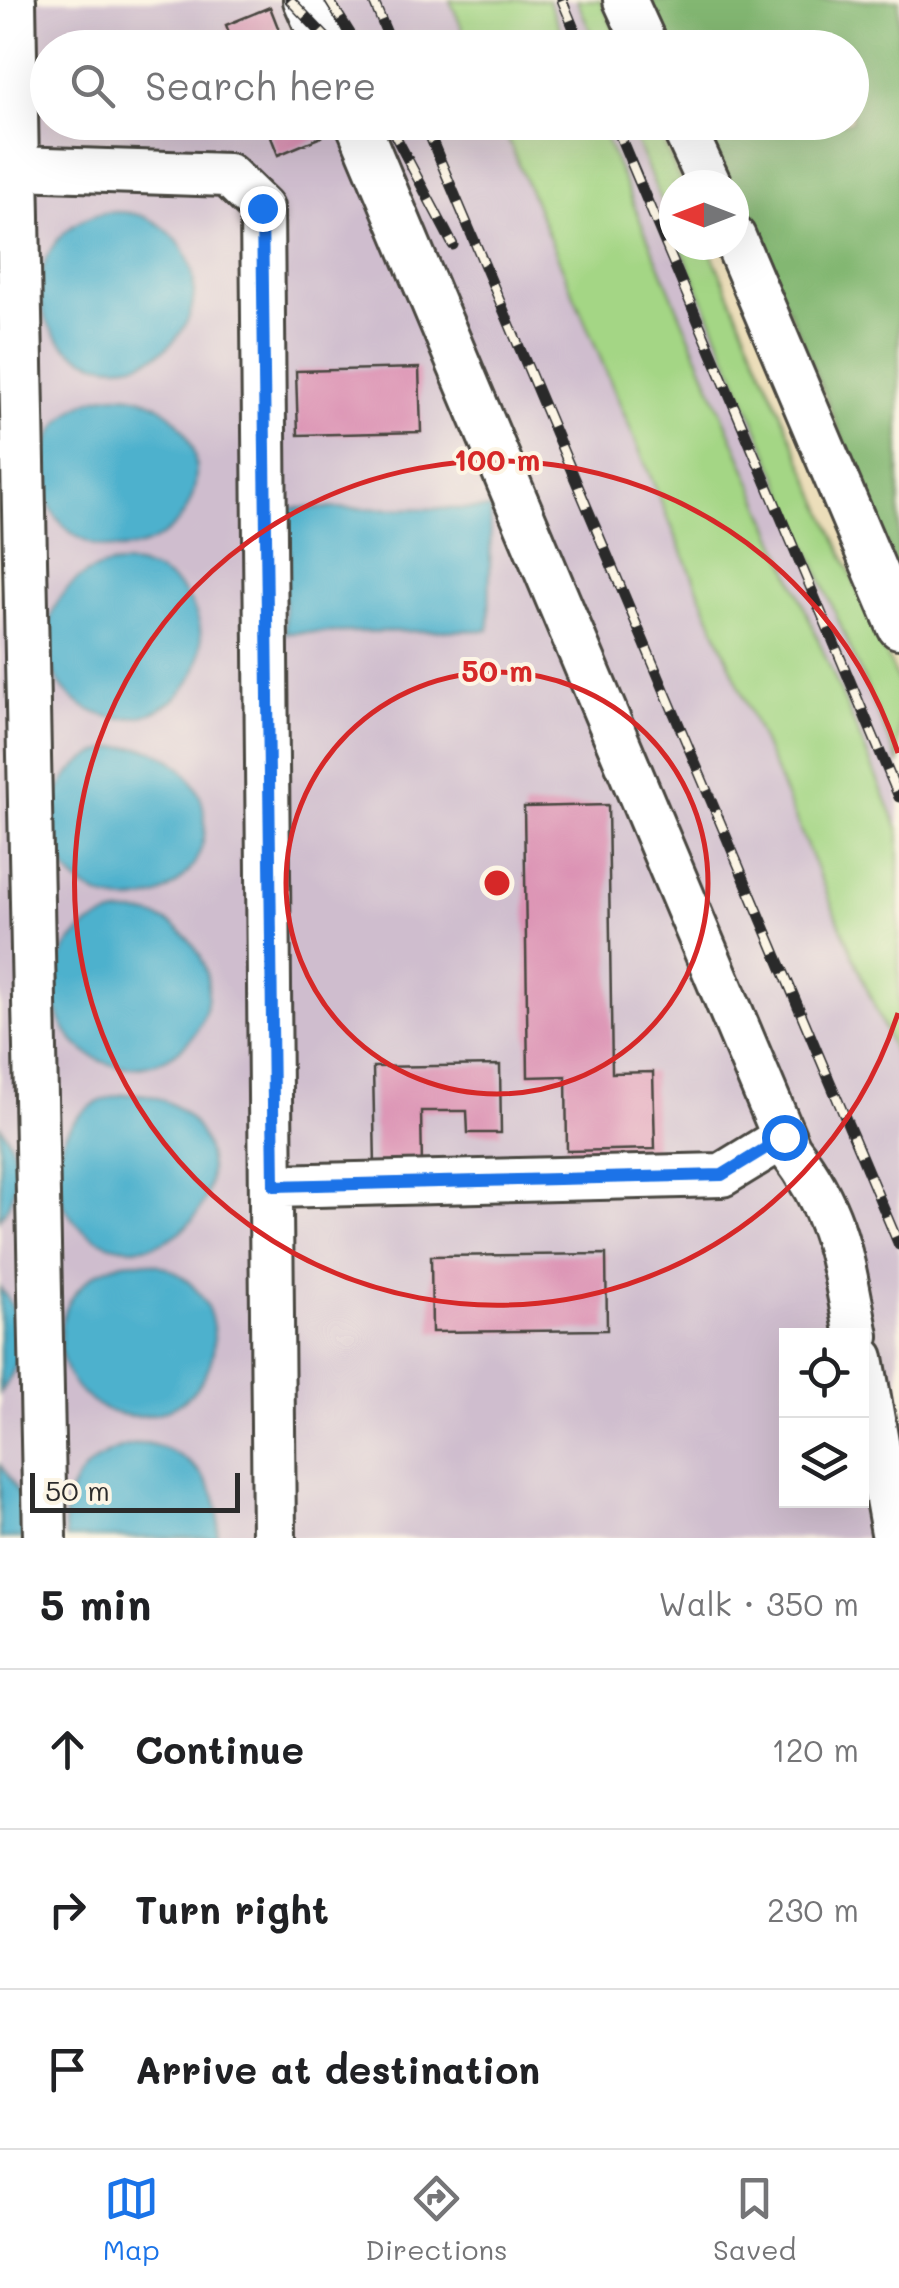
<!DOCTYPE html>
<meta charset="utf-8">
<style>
:root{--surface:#fff;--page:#f6f6f6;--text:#202124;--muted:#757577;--line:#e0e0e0;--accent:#1a73e8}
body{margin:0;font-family:Mali,sans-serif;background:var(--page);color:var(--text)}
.controls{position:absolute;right:30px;bottom:30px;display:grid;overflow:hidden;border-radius:0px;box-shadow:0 10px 40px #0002}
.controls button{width:90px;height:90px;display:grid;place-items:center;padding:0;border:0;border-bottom:2px solid var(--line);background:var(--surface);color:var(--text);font:50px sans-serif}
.compass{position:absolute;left:659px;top:170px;width:90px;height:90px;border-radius:50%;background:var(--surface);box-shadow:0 10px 40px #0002;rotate:270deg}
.scale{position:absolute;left:30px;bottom:25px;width:210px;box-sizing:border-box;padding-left:10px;border:5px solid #2b2b2b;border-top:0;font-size:28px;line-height:35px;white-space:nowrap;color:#2b2b2b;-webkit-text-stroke:8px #fcf5e5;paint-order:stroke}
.stop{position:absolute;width:30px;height:30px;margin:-22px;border:8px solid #1a73e8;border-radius:50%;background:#fff}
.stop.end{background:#1a73e8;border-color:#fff;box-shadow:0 2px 10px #0008}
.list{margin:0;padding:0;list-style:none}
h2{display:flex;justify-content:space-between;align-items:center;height:130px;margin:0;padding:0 40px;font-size:42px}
h2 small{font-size:32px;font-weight:400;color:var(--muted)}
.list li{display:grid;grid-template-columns:65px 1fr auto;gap:30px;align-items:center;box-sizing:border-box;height:160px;padding:0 40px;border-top:2px solid var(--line)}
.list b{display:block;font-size:38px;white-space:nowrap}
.list em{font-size:32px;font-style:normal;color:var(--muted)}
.icon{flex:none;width:55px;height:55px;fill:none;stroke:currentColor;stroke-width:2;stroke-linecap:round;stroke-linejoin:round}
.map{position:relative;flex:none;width:899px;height:1538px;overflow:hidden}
.search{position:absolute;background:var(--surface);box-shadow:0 10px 40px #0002;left:30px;right:30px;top:30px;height:110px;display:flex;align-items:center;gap:25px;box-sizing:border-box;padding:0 35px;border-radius:55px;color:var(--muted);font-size:38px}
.sheet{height:610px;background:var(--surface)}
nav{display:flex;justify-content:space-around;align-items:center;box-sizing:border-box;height:140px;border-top:2px solid var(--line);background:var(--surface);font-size:28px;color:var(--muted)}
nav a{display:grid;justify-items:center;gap:5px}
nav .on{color:var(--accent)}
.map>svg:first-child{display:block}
.industrial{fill:#cfbdce;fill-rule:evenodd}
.green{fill:#a4d685;stroke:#688058;stroke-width:2.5}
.forest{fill:#83b772;stroke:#57714e;stroke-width:2.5}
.water{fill:#4eb1cd;stroke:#3c6e7c;stroke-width:2.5}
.building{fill:#db92b4}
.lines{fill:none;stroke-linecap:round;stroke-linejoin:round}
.minor-casing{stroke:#484640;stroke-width:48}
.minor{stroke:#fff;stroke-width:42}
.rail-casing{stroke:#2b2b2b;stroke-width:11}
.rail{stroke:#fcf5e5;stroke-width:8;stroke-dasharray:22;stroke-linecap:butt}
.route{stroke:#1a73e8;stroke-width:12}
.ring{fill:none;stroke:#d62828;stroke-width:5}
.centre{fill:#d62828;stroke:#fcf5e5;stroke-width:5}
.ring-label{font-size:30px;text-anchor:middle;font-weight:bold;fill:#d62828;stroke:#fcf5e5;stroke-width:8;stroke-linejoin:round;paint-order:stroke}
</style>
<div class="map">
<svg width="899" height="1538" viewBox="0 0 899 1538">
<rect width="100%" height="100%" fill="#fcf5e5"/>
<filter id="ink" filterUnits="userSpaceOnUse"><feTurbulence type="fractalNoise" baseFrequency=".01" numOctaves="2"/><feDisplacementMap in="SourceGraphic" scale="20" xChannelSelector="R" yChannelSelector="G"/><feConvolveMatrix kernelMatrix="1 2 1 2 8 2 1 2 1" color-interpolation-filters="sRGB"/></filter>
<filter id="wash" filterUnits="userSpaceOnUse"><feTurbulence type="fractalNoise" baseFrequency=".0048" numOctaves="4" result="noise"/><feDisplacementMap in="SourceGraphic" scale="40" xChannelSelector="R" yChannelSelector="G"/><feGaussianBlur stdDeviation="2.25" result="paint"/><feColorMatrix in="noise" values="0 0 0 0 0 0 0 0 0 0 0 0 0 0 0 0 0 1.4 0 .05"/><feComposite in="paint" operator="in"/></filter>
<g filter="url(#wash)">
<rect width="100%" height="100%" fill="#ecdeba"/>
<path class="industrial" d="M 0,0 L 495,0 L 515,47 L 48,48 L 48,122 L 546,123 L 899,963 L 899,1538 L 0,1538 ZM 786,1336 L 862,1336 L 862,1500 L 786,1500 Z
M 548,0 L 577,0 L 597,47 L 568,47 Z
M 599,123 L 628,123 L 674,230 L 674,245 L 680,245 L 899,764 L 899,830 Z"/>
<path class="green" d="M 450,0 L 548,0 L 568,47 L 470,47 Z
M 577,0 L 601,0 L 622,47 L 597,47 Z
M 501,123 L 599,123 L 899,830 L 899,1064 Z
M 628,123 L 655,123 L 682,185 L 674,185 L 674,230 Z
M 680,245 L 708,245 L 899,684 L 899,764 Z"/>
<path class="forest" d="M 646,0 L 899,0 L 899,576 L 799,333 L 702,123 L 852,122 L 852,48 L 668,47 Z"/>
<path class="water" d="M40 289a77 77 0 1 1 154 0a77 77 0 1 1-154 0Z
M42 472a77 77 0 1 1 154 0a77 77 0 1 1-154 0Z
M 283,508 L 491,509 L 489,630 L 285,633 Z
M47 641a77 77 0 1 1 154 0a77 77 0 1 1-154 0Z
M51 824a77 77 0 1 1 154 0a77 77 0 1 1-154 0Z
M54 990a77 77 0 1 1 154 0a77 77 0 1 1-154 0Z
M56 1171a77 77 0 1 1 154 0a77 77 0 1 1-154 0Z
M 0,1126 C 22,1153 20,1191 0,1219 Z
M60 1339a77 77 0 1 1 154 0a77 77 0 1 1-154 0Z
M 0,1288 C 27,1321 26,1359 0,1393 Z
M 146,1443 C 193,1454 226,1487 217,1538 L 66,1538 C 57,1483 94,1448 146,1443 Z
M 0,1465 C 19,1488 27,1508 23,1538 L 0,1538 Z"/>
<g id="blocks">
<path class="building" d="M 270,7 L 286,48 L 235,48 L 226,25 Z
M 265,122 L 315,122 L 321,137 L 278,155 Z
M 419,368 L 421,432 L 298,435 L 296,371 Z
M 608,805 L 612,1073 L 653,1072 L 655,1149 L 567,1151 L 566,1076 L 528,1077 L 524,807 Z
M 500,1065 L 501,1133 L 468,1133 L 467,1111 L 421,1111 L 422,1167 L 375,1168 L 373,1067 Z
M 606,1254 L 607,1330 L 432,1332 L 431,1256 Z"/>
</g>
</g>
<g filter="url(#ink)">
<use href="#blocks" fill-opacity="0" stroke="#484640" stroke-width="2.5"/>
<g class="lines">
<g class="minor-casing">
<path id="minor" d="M 305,0 L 326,48
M 625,0 L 647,48
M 357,122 L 789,1149 C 838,1213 842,1258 857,1336
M 681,122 L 710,185
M 0,169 L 17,168 L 14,0
M 734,237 L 899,627
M 274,1186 L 722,1175 L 784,1137
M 862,1358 L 894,1538
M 45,1538 L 17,168 L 228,175 L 262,208 L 274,1538"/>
</g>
<use href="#minor" class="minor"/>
<g class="rail-casing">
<path id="rail" d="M 290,0 L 336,48
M 329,0 L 359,48
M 373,0 L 393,48
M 562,0 L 582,48
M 388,122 L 453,245
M 424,122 L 899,1245
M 614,122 L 899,797"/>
</g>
<use href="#rail" class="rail"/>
</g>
</g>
<g class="lines" filter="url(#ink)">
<path class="route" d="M 262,208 L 274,1186 L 722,1175 L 784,1137"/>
</g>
<g class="ring">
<circle cx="497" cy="883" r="211"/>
<path d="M898 1013A422 422 0 1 1 898 753"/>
</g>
<circle cx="497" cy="883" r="15" class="centre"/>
<g class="ring-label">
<text x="497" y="471">100 m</text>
<text x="497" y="682">50 m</text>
</g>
</svg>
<div class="controls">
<button><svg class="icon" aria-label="locate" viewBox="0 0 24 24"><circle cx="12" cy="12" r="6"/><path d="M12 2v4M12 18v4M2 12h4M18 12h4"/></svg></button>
<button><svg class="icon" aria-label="layers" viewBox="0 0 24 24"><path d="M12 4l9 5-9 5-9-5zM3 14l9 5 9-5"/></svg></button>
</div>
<svg class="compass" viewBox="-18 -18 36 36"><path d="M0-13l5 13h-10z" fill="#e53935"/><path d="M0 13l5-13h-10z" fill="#757577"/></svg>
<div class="scale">50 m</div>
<div class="stop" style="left:784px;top:1137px"></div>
<div class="stop end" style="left:262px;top:208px"></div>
<div class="search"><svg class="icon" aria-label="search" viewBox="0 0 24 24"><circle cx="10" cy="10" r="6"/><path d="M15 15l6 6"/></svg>Search here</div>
</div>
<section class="sheet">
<h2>5 min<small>Walk · 350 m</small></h2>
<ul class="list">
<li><svg class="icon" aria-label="ahead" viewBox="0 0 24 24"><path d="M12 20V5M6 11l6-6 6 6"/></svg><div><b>Continue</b></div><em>120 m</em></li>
<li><svg class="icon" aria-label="right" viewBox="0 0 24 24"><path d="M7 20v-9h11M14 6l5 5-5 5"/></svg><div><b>Turn right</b></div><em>230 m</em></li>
<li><svg class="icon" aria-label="arrive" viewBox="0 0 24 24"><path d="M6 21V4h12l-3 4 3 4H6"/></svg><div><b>Arrive at destination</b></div></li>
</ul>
</section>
<nav>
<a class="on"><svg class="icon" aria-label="map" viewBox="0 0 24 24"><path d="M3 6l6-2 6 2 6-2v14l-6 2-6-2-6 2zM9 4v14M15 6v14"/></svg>Map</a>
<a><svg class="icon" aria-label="directions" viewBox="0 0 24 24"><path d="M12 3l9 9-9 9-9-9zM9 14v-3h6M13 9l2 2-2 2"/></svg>Directions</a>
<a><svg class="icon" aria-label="saved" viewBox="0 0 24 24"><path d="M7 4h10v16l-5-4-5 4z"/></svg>Saved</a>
</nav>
